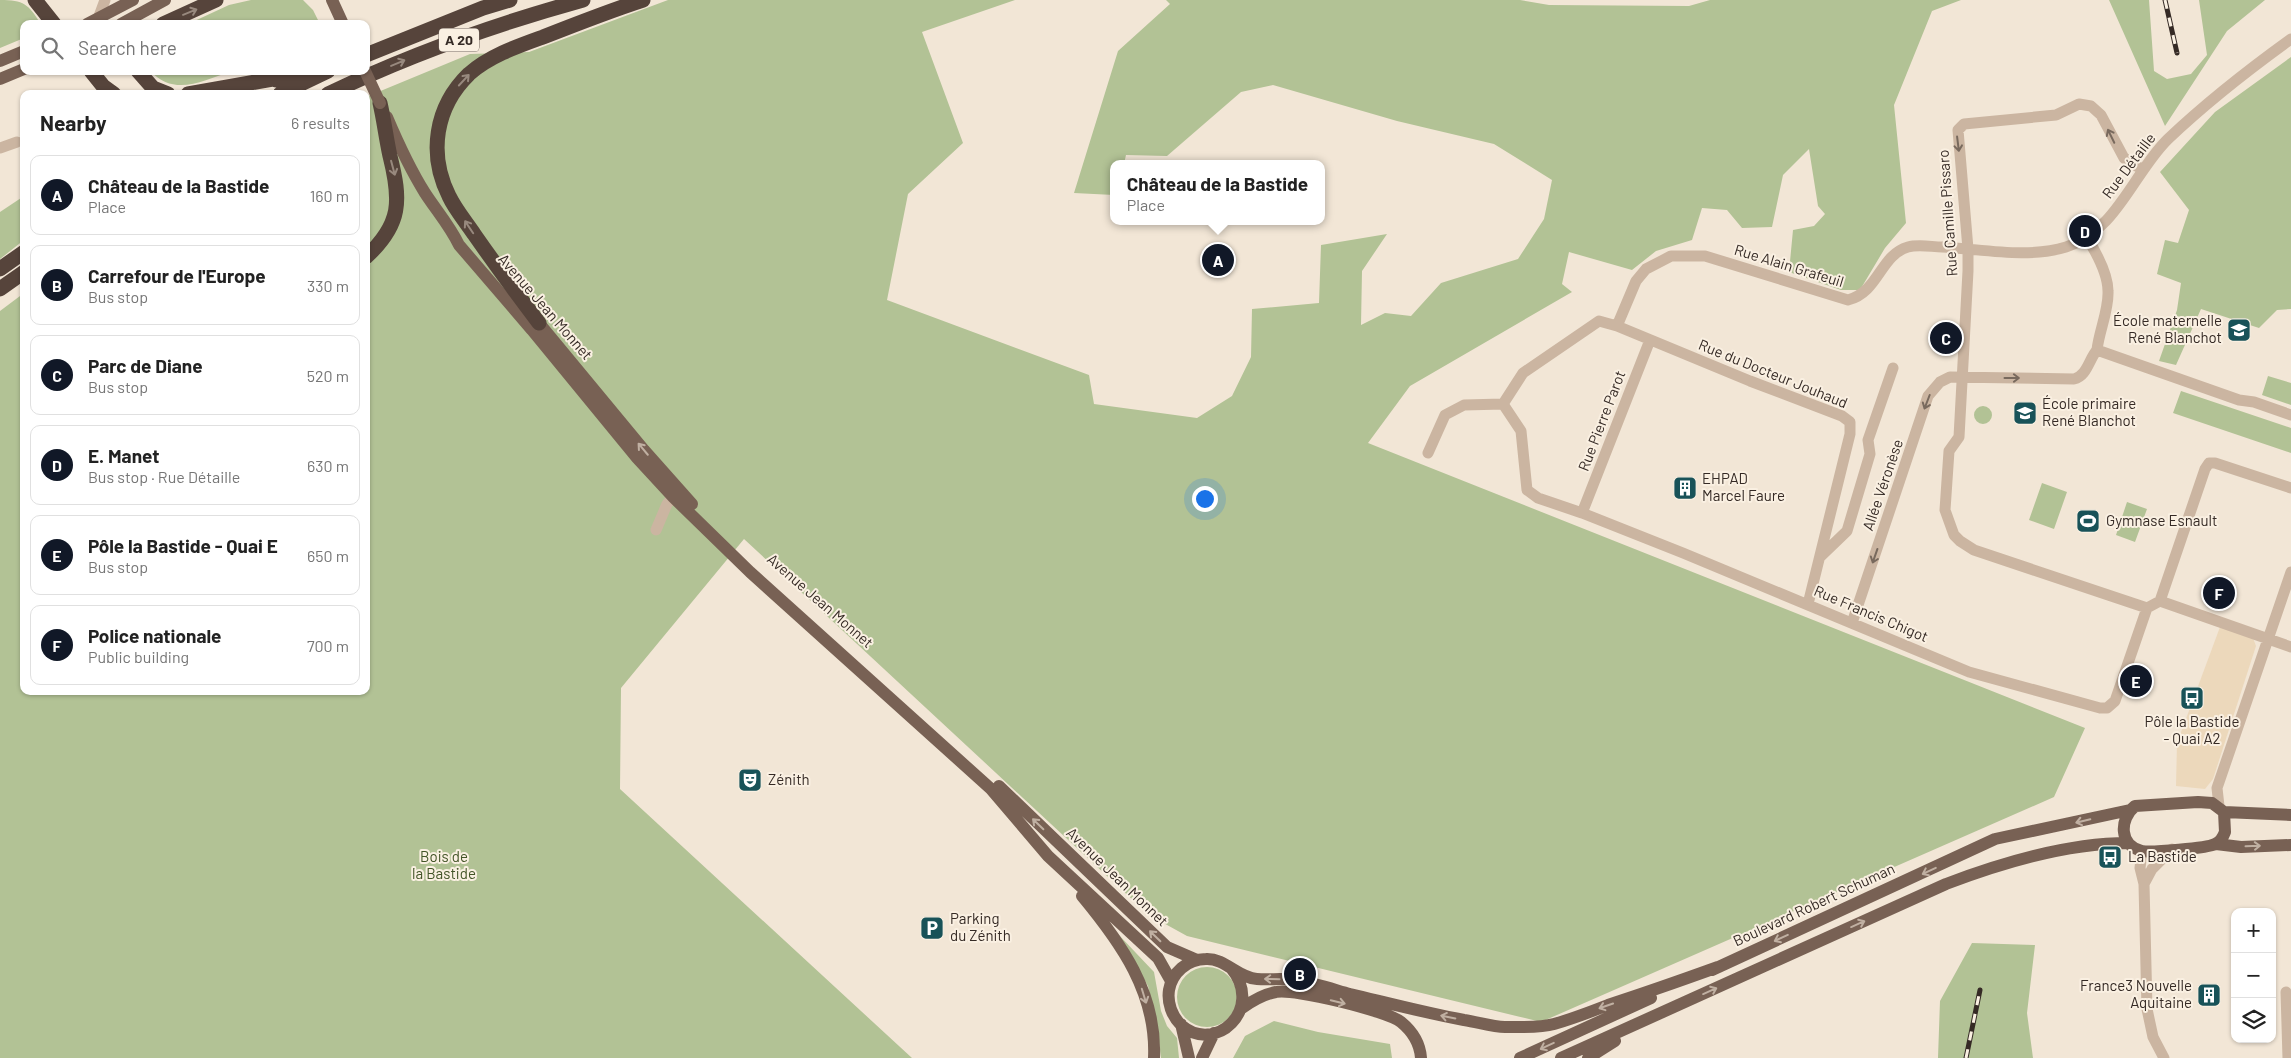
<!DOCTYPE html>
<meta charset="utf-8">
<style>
:root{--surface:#fff;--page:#f6f6f6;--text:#222;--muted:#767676;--line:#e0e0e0;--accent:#111827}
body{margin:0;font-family:Barlow,sans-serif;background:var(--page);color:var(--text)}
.controls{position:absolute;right:15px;bottom:15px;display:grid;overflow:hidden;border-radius:10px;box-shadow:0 1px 4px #0004}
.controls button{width:45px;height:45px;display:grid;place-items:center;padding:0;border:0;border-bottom:1px solid var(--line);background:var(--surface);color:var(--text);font:25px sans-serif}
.you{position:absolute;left:1204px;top:498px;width:18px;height:18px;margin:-12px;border:4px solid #fff;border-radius:50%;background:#1a73e8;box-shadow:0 0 0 8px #1a73e833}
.badge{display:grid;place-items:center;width:32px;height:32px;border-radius:50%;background:var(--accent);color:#fff;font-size:16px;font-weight:700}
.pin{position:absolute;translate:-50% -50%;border:2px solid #fff;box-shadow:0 1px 5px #0006}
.popup{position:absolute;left:1110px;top:160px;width:215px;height:65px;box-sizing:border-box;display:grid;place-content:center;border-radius:10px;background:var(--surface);filter:drop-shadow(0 1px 4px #0005);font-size:16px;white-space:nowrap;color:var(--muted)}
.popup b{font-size:19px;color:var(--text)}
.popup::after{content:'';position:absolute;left:50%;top:100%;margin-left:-10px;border:10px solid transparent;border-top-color:var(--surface)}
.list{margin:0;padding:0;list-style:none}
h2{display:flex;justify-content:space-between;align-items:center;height:65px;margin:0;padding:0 20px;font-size:21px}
h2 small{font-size:16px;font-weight:400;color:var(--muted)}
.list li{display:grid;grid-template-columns:32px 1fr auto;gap:15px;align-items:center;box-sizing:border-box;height:80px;margin:0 10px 10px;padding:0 10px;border:1px solid var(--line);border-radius:10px}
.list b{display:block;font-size:19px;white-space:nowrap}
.list p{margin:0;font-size:16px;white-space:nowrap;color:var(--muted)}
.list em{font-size:16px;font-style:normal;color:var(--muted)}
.icon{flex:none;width:28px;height:28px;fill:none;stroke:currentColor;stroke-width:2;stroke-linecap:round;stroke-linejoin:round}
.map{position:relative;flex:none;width:2291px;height:1058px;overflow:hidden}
.search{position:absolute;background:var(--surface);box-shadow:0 1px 4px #0004;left:20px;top:20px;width:350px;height:55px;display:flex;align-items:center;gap:12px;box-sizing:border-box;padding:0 18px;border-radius:10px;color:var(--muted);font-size:19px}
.panel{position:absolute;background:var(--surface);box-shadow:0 1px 4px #0004;left:20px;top:90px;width:350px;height:605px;border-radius:10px}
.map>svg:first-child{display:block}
.green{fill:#b2c295}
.plaza{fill:#ecd8bb}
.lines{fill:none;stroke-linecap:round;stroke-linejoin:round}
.minor{stroke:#cbb5a1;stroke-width:11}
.major{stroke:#786154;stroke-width:12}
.highway{stroke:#56443b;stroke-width:15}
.rail-casing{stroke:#352a25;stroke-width:5}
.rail{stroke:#faf0e2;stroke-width:3;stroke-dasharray:9;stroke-linecap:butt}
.major-bridge{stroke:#786154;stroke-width:12}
.oneway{stroke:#98897e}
.oneway2{stroke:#78695d}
.oneway3{stroke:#c0b0a2}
.labels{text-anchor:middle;stroke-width:4;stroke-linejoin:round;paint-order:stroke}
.shield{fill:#faf0e2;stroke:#70655e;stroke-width:1}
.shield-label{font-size:14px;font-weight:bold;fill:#352a25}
.street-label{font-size:15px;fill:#352a25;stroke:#faf0e2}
.poi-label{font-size:15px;fill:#352a25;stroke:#faf0e2;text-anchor:start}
.park-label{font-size:15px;fill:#425427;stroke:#faf0e2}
</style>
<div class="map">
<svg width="2291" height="1058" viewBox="0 0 2291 1058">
<rect width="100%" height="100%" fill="#f2e6d6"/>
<path class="green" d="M 0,0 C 24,0 28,4 41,24 L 24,24 L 24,38 L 0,48 Z
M 251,0 L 303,0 L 313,10 L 320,24 L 188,24 L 229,5 Z
M 668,0 L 1015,0 L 922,32 L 963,143 L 908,194 L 887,300 L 1089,375 L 1094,404 L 1197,418 L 1232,396 L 1251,357 L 1252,309 L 1319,303 L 1321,245 L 1387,234 L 1362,271 L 1361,325 L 1385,313 L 1411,316 L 1441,283 L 1518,259 L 1544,219 L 1552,180 L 1494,144 L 1397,121 L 1273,85 L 1241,92 L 1167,156 L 1126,155 L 1124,164 L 1114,164 L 1114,195 L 1074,193 L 1118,51 L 1170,4 L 1166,0 L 1520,0 L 1549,5 L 1689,6 L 1710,0 L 1961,0 L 1932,11 L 1894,105 L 1906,223 L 1885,248 L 1860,290 L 1841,290 L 1789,272 L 1793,230 L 1814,226 L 1825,214 L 1818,206 L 1809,149 L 1783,175 L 1772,227 L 1742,228 L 1727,210 L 1702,208 L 1692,240 L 1656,251 L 1632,270 L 1569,252 L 1562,284 L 1572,292 L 1410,386 L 1368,443 L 2085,728 L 2054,797 L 1541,1022 L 1187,936 L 1149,915 L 744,539 L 621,688 L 620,789 L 912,1058 L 0,1058 L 0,311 L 24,293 L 24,691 L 366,691 L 366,97 L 470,54 L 529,52 Z
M 2109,0 L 2149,0 L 2154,71 L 2167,79 L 2191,74 L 2207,55 L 2199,0 L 2265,0 L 2227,31 L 2165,126 Z
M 2291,57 L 2291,309 L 2277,310 L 2259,328 L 2201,309 L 2176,365 L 2159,361 L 2177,310 L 2181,283 L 2157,274 L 2165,240 L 2178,243 L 2189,210 L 2160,172 L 2215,112 Z
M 150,71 L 232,71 C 202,81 175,97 150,71 Z
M 24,196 L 24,240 L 0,259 L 0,212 Z
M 2268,376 L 2291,383 L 2291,405 L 2262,395 Z
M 2181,391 L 2291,428 L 2291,453 L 2173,413 Z
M1974 415a9 9 0 1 1 18 0a9 9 0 1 1-18 0Z
M 2042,483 L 2067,492 L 2054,529 L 2029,520 Z
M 2127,502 L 2147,509 L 2135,542 L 2116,535 Z
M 1118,934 L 1154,972 L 1161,1011 L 1167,1026 L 1177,1038 L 1179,1058 L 1161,1058 L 1158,1032 L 1148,986 Z
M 1972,943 L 2035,945 L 2027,1013 L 2033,1058 L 1938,1058 L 1940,1001 Z
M1177 997a30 30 0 1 1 60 0a30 30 0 1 1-60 0Z
M 1274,1021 L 1318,1032 L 1390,1044 L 1392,1058 L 1233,1058 L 1245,1036 Z"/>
<path class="plaza" d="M 2220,627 L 2253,638 L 2256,646 L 2213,779 L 2205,789 L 2176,786 L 2177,743 Z"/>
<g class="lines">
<path class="minor" d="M 98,19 L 105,0
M 0,148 L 17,142
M 2143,170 L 2124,158 L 2101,115 L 2091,106 L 2079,104 L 2056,115 L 1964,124 L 1958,130 L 1968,249 L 1968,271 L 1959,437 L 1949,451 L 1945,510 L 1954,535 L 1960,541 L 1974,550 L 2147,608 L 2160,601 L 2291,647
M 2086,236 C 2096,252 2108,273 2108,291 C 2109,310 2099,331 2097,350 L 2239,400 L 2254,402 L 2291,415
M 1617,326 L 1636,281 L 1646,269 L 1671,256 L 1705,256 L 1848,300 C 1879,292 1880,255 1908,247 C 1919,244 1932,247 1942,247 C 1982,249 2027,259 2066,247 C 2116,232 2134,172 2168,139 C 2207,102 2248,70 2291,39
M 1503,404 L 1523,373 L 1599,321 L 1617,326 L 1750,381 L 1842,416 L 1850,422 L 1850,434 L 1808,604
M 1428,453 L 1445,415 L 1464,405 L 1503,404 L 1521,431 L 1527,490 L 1538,498 L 1582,513 L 1683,553 L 1969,672 L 2100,708 L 2107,708 L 2115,701 L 2147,608
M 1582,513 L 1650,340
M 656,530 L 667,504 L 673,497
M 1821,556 L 1847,531 L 1870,454 L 1868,440 L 1893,368
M 2160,601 L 2205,469 L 2209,463 L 2215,463 L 2291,488
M 1852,623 L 1928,396 L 1940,382 L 1950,377 L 2074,379 C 2087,376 2089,359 2097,350
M 2219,806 L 2217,788 L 2291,572
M 2142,851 L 2140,868 L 2144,884 L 2147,1009 L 2153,1037 L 2164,1058
M 2144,884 L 2152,869 L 2172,849
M 2286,992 L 2288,1058"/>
<path class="major" d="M 332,0 L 343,24
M 87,24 L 133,0
M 121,24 L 165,0
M 0,61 L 24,51
M 0,79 L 24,69
M 387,117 C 398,143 410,169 425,193 C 436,210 450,226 459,245 L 532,330 L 637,458 L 673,497 L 750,572 L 991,789 L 1048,856 L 1158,958 L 1171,981
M 534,317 L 644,450 L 692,504
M 999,786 L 1167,947 L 1197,960
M 2198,802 L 2212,803 L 2224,812 L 2225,832 C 2223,837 2221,842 2215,844 C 2208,848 2150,853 2142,851 C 2119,846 2119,819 2135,806 Z
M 2224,812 L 2291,815
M 2216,844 L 2241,847 L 2291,845
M 1082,896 C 1121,943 1157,993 1154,1058
M 1231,968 C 1265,1009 1215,1055 1181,1025 C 1172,1016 1167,1003 1169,990 C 1172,973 1187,959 1206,959 C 1225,958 1238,978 1257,979 C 1270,980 1283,978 1295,980 C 1314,983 1332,989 1350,994 C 1388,1003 1426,1013 1464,1020 C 1478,1022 1492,1027 1505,1027 C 1520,1027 1540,1028 1554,1024 C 1572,1019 1590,1012 1608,1005 C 1645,993 1682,980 1718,967
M 1712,970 L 1995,839 L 2130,810
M 1242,1008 C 1252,1001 1263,994 1276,992 C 1294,988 1387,1011 1401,1022 C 1412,1031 1420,1044 1421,1058
M 1181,1024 L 1189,1058
M 1202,1058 L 1214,1033
M 1520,1058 L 1651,998
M 1561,1058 L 1946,884 C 2001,863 2069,843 2128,843
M 1588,1058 L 1615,1041"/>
<path class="highway" d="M 35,0 L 54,24
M 163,24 L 216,0
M 366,55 L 483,8 L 510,0
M 91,71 L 103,86 L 114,94
M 138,71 L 153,88 L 168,94
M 276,80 L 303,71
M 188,94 L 284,77
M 280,94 L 328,71
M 328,94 C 409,55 496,24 583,0
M 366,257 C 402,224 401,200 390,156 C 386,138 384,120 380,103
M 0,269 L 24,252
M 0,289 L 24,272
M 539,323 C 517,294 495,264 474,234 C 466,222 455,209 449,196 C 428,154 435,107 469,74 C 489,56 518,46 543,37 C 576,24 609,11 643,0"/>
<g class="rail-casing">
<path id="rail" d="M 2165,0 L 2177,53
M 1966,1058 L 1980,990"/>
</g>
<use href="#rail" class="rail"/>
<path class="major-bridge" d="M 365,71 L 380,103"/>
</g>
<defs><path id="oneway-shaft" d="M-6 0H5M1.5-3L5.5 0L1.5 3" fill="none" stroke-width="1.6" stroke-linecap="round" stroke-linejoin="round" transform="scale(1.25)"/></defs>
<g class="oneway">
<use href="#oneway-shaft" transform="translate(190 12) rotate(-22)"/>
<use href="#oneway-shaft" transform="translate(398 63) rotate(-23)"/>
<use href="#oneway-shaft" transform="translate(464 80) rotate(-47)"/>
<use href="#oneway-shaft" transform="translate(393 168) rotate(75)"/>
<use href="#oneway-shaft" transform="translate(469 227) rotate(-124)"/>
</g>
<g class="oneway2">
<use href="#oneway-shaft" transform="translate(2111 136) rotate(-116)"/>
<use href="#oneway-shaft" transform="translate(1958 144) rotate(83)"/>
<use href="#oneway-shaft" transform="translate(2012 378)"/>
<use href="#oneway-shaft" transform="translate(1927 402) rotate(111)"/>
<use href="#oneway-shaft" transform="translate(1875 556) rotate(109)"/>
</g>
<g class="oneway3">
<use href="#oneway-shaft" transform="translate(643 449) rotate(-130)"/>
<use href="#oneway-shaft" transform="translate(2083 821) rotate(167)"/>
<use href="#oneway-shaft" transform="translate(1038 824) rotate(-136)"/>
<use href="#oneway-shaft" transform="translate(2253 846) rotate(-2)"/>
<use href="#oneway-shaft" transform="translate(1929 871) rotate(155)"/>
<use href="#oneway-shaft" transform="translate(1858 924) rotate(-24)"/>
<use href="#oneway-shaft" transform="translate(1155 936) rotate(-136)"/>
<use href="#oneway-shaft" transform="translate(1781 938) rotate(155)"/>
<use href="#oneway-shaft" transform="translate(1272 979) rotate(-179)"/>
<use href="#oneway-shaft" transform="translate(1710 991) rotate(-24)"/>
<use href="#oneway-shaft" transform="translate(1144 996) rotate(73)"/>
<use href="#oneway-shaft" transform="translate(1338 1002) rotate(14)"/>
<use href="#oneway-shaft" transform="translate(1606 1006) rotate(161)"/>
<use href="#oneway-shaft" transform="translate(1448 1017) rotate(-169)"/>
<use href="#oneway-shaft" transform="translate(1547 1046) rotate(155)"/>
</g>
<defs>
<g id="school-square" transform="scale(1.25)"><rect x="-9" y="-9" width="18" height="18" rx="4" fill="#185258" stroke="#faf0e2"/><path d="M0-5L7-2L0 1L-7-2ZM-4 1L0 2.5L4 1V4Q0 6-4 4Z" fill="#fff"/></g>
<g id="building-square" transform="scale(1.25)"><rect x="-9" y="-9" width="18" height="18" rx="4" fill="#185258" stroke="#faf0e2"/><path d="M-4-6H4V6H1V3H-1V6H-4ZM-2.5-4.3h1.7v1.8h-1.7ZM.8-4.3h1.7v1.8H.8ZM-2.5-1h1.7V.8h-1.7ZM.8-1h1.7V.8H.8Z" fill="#fff"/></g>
<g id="stadium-square" transform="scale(1.25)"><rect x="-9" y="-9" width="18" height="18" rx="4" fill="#185258" stroke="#faf0e2"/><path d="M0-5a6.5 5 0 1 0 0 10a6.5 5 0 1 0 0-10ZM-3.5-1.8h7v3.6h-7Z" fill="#fff"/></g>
<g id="bus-square" transform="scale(1.25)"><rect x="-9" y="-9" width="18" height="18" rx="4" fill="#185258" stroke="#faf0e2"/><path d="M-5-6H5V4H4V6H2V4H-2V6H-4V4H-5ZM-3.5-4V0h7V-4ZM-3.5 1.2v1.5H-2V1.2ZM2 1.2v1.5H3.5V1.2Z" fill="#fff"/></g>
<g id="theatre-square" transform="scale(1.25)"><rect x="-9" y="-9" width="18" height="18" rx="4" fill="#185258" stroke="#faf0e2"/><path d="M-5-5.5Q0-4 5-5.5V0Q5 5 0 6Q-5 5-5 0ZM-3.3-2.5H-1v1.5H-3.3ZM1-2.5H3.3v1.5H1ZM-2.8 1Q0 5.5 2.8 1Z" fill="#fff"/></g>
<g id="parking-square" transform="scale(1.25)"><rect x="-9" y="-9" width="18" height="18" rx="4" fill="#185258" stroke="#faf0e2"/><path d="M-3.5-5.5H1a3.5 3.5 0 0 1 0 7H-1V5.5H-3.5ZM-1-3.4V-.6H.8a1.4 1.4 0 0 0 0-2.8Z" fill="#fff"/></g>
</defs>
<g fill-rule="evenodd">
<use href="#school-square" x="2239" y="330"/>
<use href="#school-square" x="2025" y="413"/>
<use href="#building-square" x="1685" y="488"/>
<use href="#stadium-square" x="2088" y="521"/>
<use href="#bus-square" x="2192" y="698"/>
<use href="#theatre-square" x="750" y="780"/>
<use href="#bus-square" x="2110" y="857"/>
<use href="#parking-square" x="932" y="928"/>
<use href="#building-square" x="2209" y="995"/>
</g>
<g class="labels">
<rect class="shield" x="439" y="28.5" width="40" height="23" rx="4"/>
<g class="shield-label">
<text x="459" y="45">A 20</text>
</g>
<g class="street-label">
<text transform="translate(2129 166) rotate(-53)" y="5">Rue Détaille</text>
<text transform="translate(1948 213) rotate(-94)" y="5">Rue Camille Pissaro</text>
<text transform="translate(1789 266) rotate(17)" y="5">Rue Alain Grafeuil</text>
<text transform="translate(545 307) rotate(49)" y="5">Avenue Jean Monnet</text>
<text transform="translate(1773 374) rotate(22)" y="5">Rue du Docteur Jouhaud</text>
<text transform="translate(1602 421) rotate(-69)" y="5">Rue Pierre Parot</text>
<text transform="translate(1883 485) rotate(-71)" y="5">Allée Véronèse</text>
<text transform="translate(820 601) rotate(41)" y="5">Avenue Jean Monnet</text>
<text transform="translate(1871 614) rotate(23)" y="5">Rue Francis Chigot</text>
<text transform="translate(1117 877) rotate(44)" y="5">Avenue Jean Monnet</text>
<text transform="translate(1814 905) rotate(-25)" y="5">Boulevard Robert Schuman</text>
</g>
<g class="poi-label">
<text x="2222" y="326" text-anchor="end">École maternelle<tspan x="2222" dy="17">René Blanchot</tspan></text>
<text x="2042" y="409">École primaire<tspan x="2042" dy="17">René Blanchot</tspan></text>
<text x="1702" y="484">EHPAD<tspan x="1702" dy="17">Marcel Faure</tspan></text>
<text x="2106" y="526">Gymnase Esnault</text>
<text x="2192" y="727" text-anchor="middle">Pôle la Bastide<tspan x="2192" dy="17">- Quai A2</tspan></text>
<text x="768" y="785">Zénith</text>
<text x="2128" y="862">La Bastide</text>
<text x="950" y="924">Parking<tspan x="950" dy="17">du Zénith</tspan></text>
<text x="2192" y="991" text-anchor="end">France3 Nouvelle<tspan x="2192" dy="17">Aquitaine</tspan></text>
</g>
<g class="park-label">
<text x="444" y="862">Bois de<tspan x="444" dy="17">la Bastide</tspan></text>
</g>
</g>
</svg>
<div class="controls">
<button>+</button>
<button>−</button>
<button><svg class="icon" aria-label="layers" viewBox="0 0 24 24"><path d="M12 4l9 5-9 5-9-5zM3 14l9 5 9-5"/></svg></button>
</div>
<div class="you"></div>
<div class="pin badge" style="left:1218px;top:260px">A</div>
<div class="popup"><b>Château de la Bastide</b>Place</div>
<div class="pin badge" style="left:1300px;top:974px">B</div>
<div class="pin badge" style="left:1946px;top:338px">C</div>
<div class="pin badge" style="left:2085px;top:231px">D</div>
<div class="pin badge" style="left:2136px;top:681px">E</div>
<div class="pin badge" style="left:2219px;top:593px">F</div>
<div class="search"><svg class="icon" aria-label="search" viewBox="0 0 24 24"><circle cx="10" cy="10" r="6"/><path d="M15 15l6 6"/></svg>Search here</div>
<section class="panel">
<h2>Nearby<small>6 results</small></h2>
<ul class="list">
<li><span class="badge">A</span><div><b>Château de la Bastide</b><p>Place</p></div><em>160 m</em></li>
<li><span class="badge">B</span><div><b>Carrefour de l'Europe</b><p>Bus stop</p></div><em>330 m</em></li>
<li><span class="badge">C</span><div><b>Parc de Diane</b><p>Bus stop</p></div><em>520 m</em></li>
<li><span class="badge">D</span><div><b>E. Manet</b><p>Bus stop · Rue Détaille</p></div><em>630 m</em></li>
<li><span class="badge">E</span><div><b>Pôle la Bastide - Quai E</b><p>Bus stop</p></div><em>650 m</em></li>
<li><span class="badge">F</span><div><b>Police nationale</b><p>Public building</p></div><em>700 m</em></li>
</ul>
</section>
</div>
